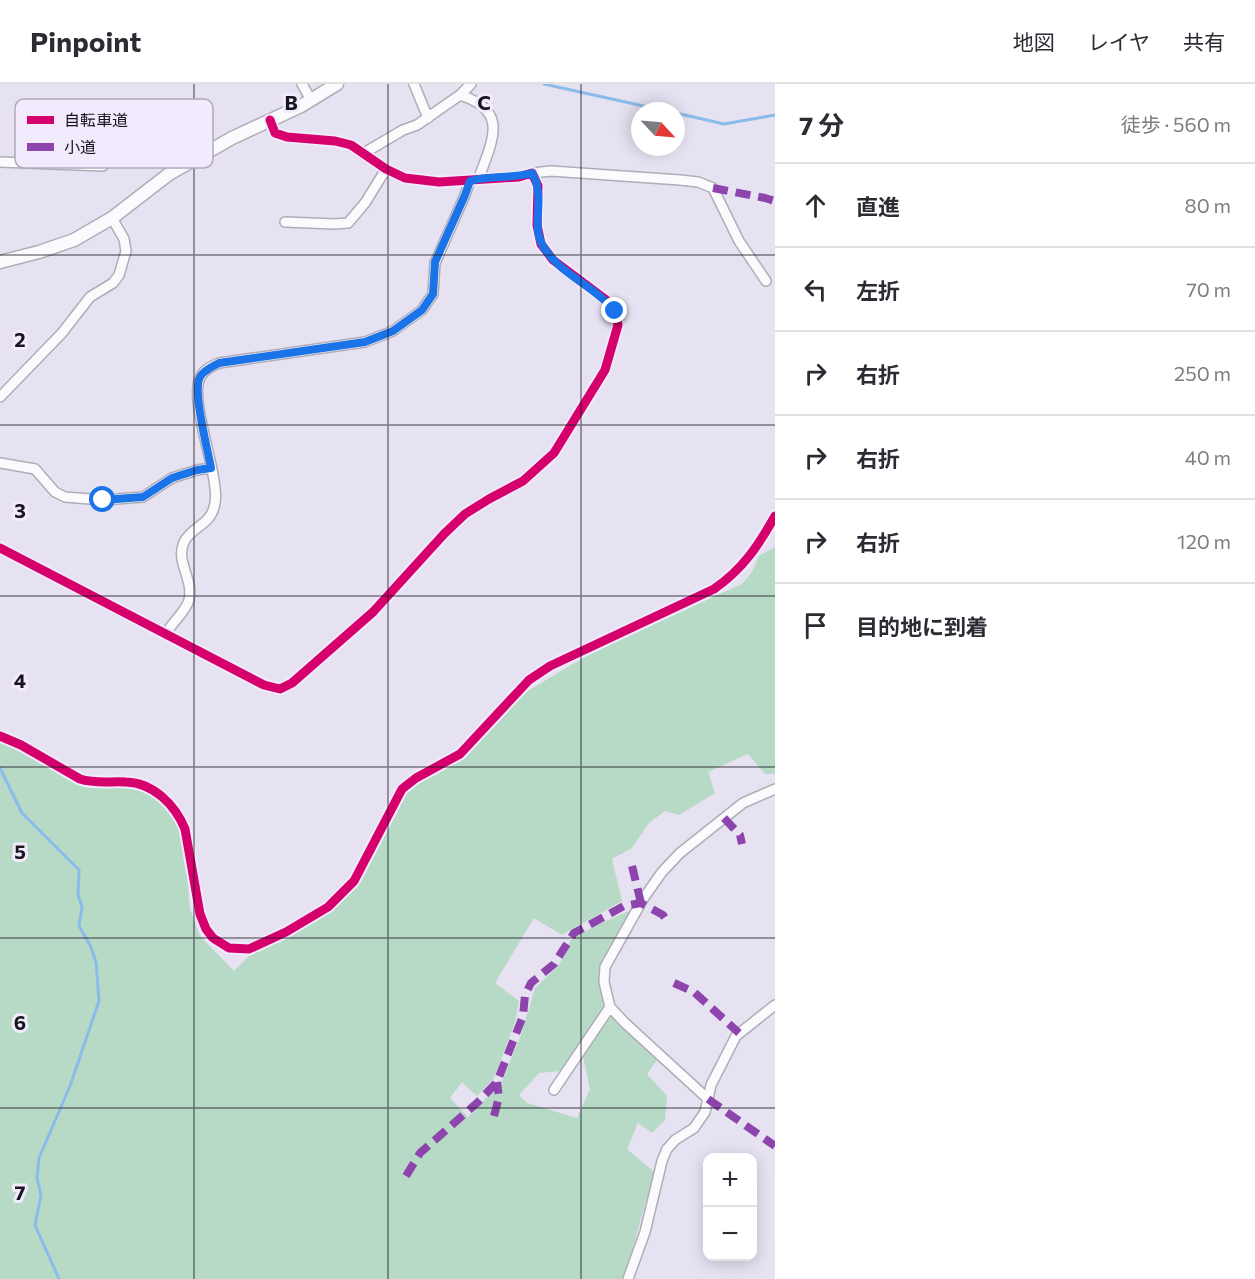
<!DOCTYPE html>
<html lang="ja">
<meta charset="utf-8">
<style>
:root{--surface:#fff;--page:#f2f2f3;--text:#2b2b33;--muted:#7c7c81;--line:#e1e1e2}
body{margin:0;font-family:Commissioner,"Noto Sans JP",sans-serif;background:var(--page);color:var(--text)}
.controls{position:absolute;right:18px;bottom:18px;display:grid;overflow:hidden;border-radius:12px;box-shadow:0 3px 15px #0003}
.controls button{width:54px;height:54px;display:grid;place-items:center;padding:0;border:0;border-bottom:2px solid var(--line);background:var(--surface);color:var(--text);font:30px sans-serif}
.compass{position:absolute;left:631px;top:18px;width:54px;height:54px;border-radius:50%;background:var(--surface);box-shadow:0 3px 15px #0003;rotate:116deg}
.stop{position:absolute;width:18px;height:18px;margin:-14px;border:4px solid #1a73e8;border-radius:50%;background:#fff}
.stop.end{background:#1a73e8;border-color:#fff;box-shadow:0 2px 6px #0008}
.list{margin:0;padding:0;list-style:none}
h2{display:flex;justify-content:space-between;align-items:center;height:78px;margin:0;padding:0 24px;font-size:26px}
h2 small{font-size:20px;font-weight:400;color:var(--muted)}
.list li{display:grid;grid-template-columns:39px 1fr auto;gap:18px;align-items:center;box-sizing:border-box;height:84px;padding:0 24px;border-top:2px solid var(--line)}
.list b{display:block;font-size:22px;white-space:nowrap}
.list em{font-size:20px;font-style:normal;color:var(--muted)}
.icon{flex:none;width:33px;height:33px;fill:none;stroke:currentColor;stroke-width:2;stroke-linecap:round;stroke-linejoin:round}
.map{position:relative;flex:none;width:775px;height:1195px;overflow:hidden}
header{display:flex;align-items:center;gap:36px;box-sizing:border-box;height:84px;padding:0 30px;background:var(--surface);border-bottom:2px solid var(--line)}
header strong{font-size:28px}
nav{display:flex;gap:33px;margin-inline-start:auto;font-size:21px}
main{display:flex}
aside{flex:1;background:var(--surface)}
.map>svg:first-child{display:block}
.green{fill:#b6dac5}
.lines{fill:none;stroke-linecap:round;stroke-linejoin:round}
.stream{stroke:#89bcea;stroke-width:3}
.street-casing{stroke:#b0acb8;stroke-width:12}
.secondary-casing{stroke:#b0acb8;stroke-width:15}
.street{stroke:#fbfbfd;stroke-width:9}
.secondary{stroke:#fbfbfd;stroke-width:12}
.quiet{stroke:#8e44ad;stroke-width:8;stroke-dasharray:15 8;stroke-linecap:butt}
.cycleway-casing{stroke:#f1ebfd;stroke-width:13}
.cycleway{stroke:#d6006c;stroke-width:9}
.route{stroke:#1a73e8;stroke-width:8}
.grid{fill:none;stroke:#19151f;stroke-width:1.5;stroke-opacity:0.55}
.key{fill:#f1ebfd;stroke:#b0abba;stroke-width:1.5}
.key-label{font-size:16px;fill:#19151f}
.grid-label{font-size:20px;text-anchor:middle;font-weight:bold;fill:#19151f;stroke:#f1ebfd;stroke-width:6;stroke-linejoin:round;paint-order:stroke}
</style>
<header>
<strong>Pinpoint</strong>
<nav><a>地図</a><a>レイヤ</a><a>共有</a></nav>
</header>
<main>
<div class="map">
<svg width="775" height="1195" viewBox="0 0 775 1195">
<rect width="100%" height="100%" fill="#e7e2f2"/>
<path class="green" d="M 775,463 L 775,690 L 765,690 L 748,670 L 708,688 L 715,709 L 679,731 L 665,727 L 649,739 L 632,764 L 612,775 L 622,817 L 562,851 L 534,834 L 495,899 L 519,917 L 515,938 L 494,994 L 477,1012 L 462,998 L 450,1014 L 468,1033 L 502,997 L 521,951 L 535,904 L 559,881 L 571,856 L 593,843 L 633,825 L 600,882 L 600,896 L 603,923 L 562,987 L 539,989 L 519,1011 L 527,1019 L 577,1034 L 590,1005 L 583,972 L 610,930 L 657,976 L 647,990 L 667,1012 L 665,1036 L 652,1049 L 638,1039 L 627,1065 L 654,1088 L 624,1195 L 0,1195 L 0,657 L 6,657 L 86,704 L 133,704 L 150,709 L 170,727 L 184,755 L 190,825 L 200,852 L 234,887 L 250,871 L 329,829 L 360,799 L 401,715 L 419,698 L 464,672 L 521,611 L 603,562 L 742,500 L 752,488 L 759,472 Z"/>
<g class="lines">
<path class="stream" d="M 544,0 L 666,27
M 676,29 L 724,40 L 775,31
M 0,684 L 22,729 L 79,786 L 78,811 L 82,823 L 79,842 L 90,861 L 96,878 L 99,917 L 70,1002 L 39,1074 L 37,1094 L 41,1111 L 35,1141 L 59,1195"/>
<g class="street-casing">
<path id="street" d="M 302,0 L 311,16
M 414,0 L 428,34
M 460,11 C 510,27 492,56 479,94
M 364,69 L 403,46 L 417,41 L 460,11 L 471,0
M 0,78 L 103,82
M 532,89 L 551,87 L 680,96 L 698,98 L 713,104 L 739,157 L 766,197
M 285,138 L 334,140 L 348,139 L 365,119 L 386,85
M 0,313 L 62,249 L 90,213 L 113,199 L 119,191 L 126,167 L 124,155 L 112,134
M 0,379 L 35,385 L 55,408 L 65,413 L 103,416 L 143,413 L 172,394 L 197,386 L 211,384
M 0,464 L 264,601 L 280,605 L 292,599 L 373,528 L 444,450 L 465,430 L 489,415 L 523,397 L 554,369 L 605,286 L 618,241 L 615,227 L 605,215 L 553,176 L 541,160 L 537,141 L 538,102 L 532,89 L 519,93 L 439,98 L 405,94 L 386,85 L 351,61 L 335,57 L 287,53 L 275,49 L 270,36
M 166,550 C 172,538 185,529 189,516 C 194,495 175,478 184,458 C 192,442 212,441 215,419 C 220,391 187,313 201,292 C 205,285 212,282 219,279 L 365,258 L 393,247 L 422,226 L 433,210 L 435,179 L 465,111 L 470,97
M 554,1006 L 610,923
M 708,1015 L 625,939 L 610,923 L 604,898 L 605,883 L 643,815 L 662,788 L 680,769 L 743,719 L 775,705
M 628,1195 L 645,1148 L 662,1077 L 667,1065 L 675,1056 L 694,1044 L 705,1028 L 711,1001 L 736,952 L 775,921"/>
</g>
<g class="secondary-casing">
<path id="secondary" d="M 0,178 L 39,168 L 74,156 L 112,134 L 169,90 L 232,54 L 301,22 L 337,0"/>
</g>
<use href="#street" class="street"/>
<use href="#secondary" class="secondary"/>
<path class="quiet" d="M 713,104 L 765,114 L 775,117
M 724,734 L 740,751 L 742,760
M 632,782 L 641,819
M 674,899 L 694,908 L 739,949
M 708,1015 L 775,1062
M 494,1032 L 499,1013 L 497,998
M 406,1092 L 420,1069 L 477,1019 L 497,998 L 523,932 L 525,911 L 531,899 L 554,880 L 574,849 L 624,822 L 641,819 L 663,831 L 665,834"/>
<g class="cycleway-casing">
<path id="cycleway" d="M 0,464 L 264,601 L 280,605 L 292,599 L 373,528 L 444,450 L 465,430 L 489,415 L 523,397 L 554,369 L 605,286 L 618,241 L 615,227 L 605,215 L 553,176 L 541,160 L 537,141 L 538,102 L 532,89 L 519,93 L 439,98 L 405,94 L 386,85 L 351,61 L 335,57 L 287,53 L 275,49 L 270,36
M 0,652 L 21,661 L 80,695 C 96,700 110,697 126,698 C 154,699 175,721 185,745 L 200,830 L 206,845 L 213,854 L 229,864 L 249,865 L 286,848 L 328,823 L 354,797 L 402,705 L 416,694 L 460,670 L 529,596 L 550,582 L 714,505 C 743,485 758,462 775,432"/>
</g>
<use href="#cycleway" class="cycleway"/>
</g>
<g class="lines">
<path class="route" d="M 103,416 L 143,413 L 172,394 L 197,386 L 211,384 C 208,366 192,307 200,293 C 204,286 212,283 219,279 L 365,258 L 393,247 L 422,226 L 433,210 L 435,178 L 465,111 L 470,97 C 490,91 511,95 532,89 C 534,93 537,98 537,102 C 542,121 532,144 543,162 C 559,190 595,202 615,227"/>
</g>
<path class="grid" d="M 194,0 L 194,1195M 388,0 L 388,1195M 581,0 L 581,1195M 0,171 L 775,171M 0,341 L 775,341M 0,512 L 775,512M 0,683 L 775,683M 0,854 L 775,854M 0,1024 L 775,1024"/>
<rect x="15" y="15" width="198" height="69" rx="9" class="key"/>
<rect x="27" y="32" width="27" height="8" fill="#d6006c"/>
<rect x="27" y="59" width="27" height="8" fill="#8e44ad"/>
<g class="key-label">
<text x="64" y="42">自転車道</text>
<text x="64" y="69">小道</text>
</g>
<g class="grid-label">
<text x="291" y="26">B</text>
<text x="484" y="26">C</text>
<text x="20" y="263">2</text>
<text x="20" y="434">3</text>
<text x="20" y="604">4</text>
<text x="20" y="775">5</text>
<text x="20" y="946">6</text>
<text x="20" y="1116">7</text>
</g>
</svg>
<div class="controls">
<button>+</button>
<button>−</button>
</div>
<svg class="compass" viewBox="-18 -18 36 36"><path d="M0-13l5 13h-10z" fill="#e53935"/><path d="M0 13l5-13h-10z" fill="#7c7c81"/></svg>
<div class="stop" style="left:103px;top:416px"></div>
<div class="stop end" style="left:615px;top:227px"></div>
</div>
<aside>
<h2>7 分<small>徒歩 · 560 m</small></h2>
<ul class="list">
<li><svg class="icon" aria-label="ahead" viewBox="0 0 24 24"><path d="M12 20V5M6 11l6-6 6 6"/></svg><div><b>直進</b></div><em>80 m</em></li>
<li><svg class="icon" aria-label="left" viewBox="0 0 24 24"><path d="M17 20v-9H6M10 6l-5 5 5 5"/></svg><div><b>左折</b></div><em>70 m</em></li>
<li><svg class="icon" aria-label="right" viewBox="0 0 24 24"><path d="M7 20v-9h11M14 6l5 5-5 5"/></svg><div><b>右折</b></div><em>250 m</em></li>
<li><svg class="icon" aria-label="right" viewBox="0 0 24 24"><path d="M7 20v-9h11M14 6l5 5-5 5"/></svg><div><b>右折</b></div><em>40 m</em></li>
<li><svg class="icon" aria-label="right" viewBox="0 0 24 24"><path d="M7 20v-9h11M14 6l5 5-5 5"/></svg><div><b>右折</b></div><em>120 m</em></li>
<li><svg class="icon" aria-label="arrive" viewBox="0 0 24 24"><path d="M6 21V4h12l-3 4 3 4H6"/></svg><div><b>目的地に到着</b></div></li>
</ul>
</aside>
</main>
